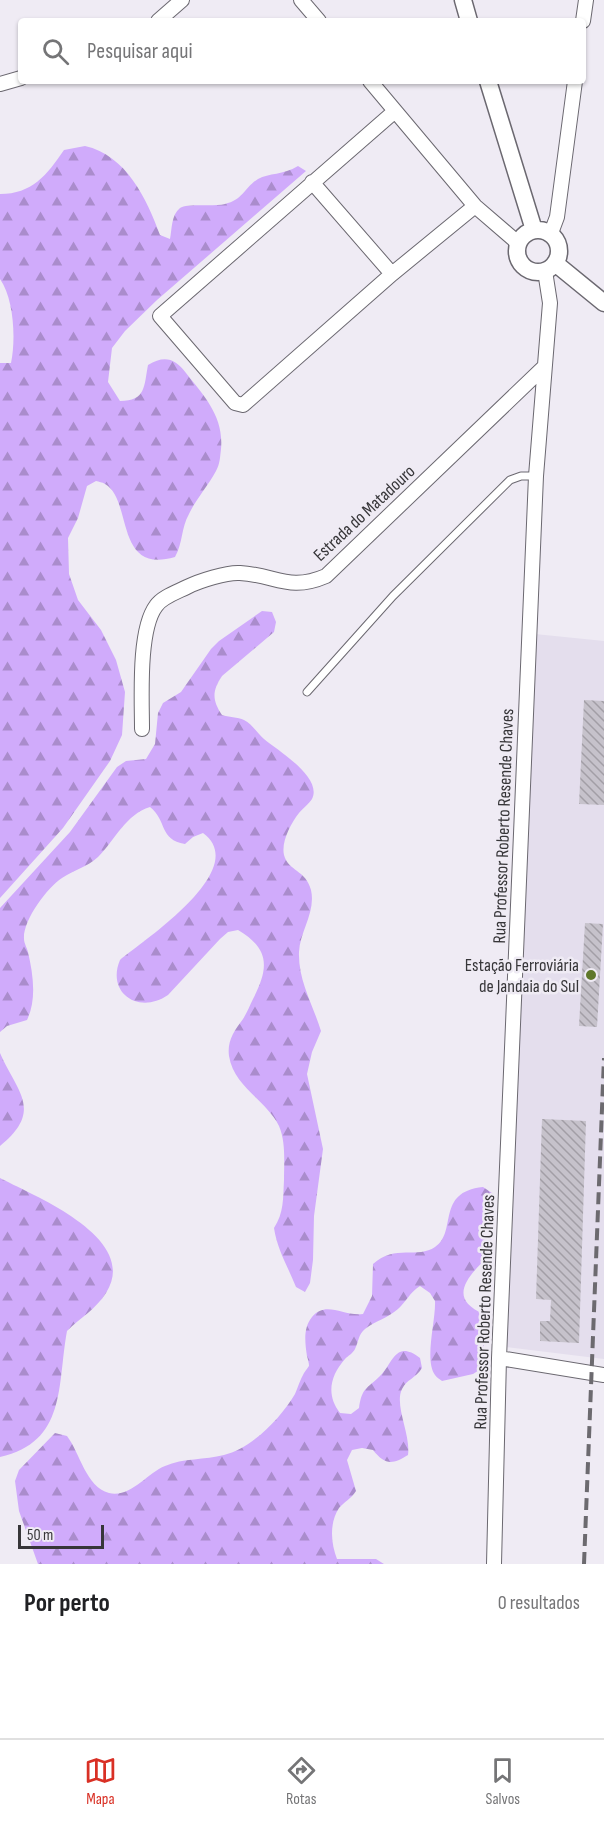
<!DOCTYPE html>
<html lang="pt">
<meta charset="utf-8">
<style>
:root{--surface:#fff;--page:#f6f6f6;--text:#202124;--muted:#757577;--line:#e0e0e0;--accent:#d93025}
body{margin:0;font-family:"Sofia Sans Condensed",sans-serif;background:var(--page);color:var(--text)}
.scale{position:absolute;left:18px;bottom:15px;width:86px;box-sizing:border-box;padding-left:6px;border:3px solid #373639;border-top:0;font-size:16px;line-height:21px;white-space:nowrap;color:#373639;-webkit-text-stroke:4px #efebf4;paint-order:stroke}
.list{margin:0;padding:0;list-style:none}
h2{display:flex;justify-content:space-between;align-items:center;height:78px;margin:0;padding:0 24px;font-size:26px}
h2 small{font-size:20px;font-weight:400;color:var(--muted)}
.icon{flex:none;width:33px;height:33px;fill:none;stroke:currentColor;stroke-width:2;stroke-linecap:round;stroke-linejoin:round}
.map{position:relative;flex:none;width:604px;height:1564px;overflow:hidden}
.search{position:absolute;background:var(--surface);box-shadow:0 2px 4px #0004;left:18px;right:18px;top:18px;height:66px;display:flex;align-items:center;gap:15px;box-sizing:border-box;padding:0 21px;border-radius:6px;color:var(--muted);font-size:22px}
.sheet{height:174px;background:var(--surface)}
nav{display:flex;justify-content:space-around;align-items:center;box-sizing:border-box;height:84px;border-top:2px solid var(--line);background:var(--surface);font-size:16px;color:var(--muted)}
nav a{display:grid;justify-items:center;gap:3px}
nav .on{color:var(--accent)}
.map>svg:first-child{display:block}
.built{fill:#e4deed}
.forest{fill:url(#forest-firs)}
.building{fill:url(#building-back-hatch)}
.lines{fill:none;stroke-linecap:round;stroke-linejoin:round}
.service-casing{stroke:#6b6870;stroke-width:9}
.minor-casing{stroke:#6b6870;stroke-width:16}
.tertiary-casing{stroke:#6b6870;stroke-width:19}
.service{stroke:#fff;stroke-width:7}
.minor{stroke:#fff;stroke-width:14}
.tertiary{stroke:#fff;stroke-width:16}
.rail{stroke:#6c6a6f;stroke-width:4;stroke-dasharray:12 6;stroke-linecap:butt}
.poi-dot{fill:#5f782a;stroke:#efebf4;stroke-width:2}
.labels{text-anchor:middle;stroke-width:5;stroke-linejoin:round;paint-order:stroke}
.street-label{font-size:18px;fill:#373639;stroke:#efebf4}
.poi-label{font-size:18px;fill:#373639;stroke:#efebf4;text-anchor:end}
</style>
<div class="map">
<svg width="604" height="1564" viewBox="0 0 604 1564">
<defs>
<pattern id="forest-firs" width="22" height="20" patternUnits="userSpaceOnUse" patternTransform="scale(1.5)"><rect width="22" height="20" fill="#d0abfb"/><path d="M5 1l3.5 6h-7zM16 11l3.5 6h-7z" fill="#aa8ccc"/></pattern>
<pattern id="building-back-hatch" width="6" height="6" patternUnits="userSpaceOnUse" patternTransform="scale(1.5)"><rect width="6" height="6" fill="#c6c2cb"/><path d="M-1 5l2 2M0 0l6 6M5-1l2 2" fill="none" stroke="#a29ea6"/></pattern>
</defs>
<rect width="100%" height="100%" fill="#efebf4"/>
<path class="built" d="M 535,634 L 604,641 L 604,1359 L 505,1347 Z"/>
<path class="forest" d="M 85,146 C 126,155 147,199 160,235 L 170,239 C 172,230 171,215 180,208 C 187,203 214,207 225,204 C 243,200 245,187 258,179 C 269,173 283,175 298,166 L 306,171 L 157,300 L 125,331 L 112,348 L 108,382 L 120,401 C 146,401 144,386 148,365 C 164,355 175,358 186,373 C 205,397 224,417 221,449 C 220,457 220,464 216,471 C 208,486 196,499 189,514 C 181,528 183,543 175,557 C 114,575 133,500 105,484 C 102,482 99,482 96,481 L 87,486 L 78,518 L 68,538 L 69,574 L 78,600 L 101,630 L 116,660 L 125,692 L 122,735 L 110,761 L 63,828 L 0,898 L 0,363 L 11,363 C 16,339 14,299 0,279 L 0,194 C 32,194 47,175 64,150 Z
M 262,611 L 272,612 L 276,622 L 274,632 L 222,676 C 212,691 212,700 222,715 C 228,717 238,717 244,720 C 252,724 257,733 264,739 C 277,750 323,777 312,799 C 309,804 303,808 299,813 C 291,823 281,842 284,855 C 288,871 306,870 311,890 C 316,912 300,931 299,952 C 298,980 313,1005 321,1031 L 312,1052 L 307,1074 L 323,1149 L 314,1216 L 313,1260 L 310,1283 L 305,1292 L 296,1287 C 288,1267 277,1249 274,1228 C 284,1213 283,1198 284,1180 C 284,1163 286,1142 279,1126 C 266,1100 234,1087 229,1056 C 227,1041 234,1031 243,1019 C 247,1013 250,1005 253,999 C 269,968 270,949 238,930 L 228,932 L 220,939 L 168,995 C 139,1015 106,993 120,960 C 144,940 252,869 203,833 L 193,837 L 185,844 C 159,840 167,820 150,807 C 126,814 115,840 98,857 C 87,867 74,870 62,878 C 47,888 23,920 24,939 C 24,943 27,948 28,952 C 33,974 37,999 27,1020 L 7,1026 L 0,1032 L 0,908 L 70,832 L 117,767 L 126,761 L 146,759 L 155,744 L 158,713 L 163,703 L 181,692 L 211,649 L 219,641 Z
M 0,1053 C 17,1092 44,1110 0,1146 Z
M 0,1178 C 34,1196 141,1238 106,1293 C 96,1309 80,1318 67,1331 C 57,1385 67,1442 0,1457 Z
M 483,1187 L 495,1195 L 490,1255 C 470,1274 445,1298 484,1314 L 484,1367 L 473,1374 L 442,1381 C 440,1379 437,1378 435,1375 C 424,1360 436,1320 435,1301 L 430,1293 L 420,1286 C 410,1292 406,1302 398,1309 C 388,1318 375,1321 365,1329 C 358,1335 359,1341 355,1349 C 353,1353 348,1356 345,1359 C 330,1376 326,1395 340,1413 L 351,1414 L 359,1408 C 362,1387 367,1389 380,1376 C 393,1364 395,1339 420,1358 L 422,1368 C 415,1379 407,1379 402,1389 C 394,1405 411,1435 408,1455 C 392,1465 385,1465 373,1450 L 362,1448 L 352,1450 L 347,1460 L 356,1491 C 351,1499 344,1502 339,1508 C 329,1523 331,1544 337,1559 L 376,1559 L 384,1564 L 38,1564 L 19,1511 L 15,1481 L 19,1470 L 55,1433 L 67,1436 C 80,1453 86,1487 109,1493 C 131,1498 147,1473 165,1466 C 183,1458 205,1460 224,1455 C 251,1449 281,1418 295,1394 C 298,1387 300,1380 304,1373 C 304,1373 309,1366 309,1366 C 309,1363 308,1360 307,1356 C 305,1343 303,1328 312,1317 C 326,1300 344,1317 363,1314 L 372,1296 L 373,1264 C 395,1244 418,1259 435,1247 C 458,1232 435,1192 483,1187 Z"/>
<path class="building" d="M 584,700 L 604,701 L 604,805 L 579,804 Z
M 585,923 L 603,924 L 597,1027 L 579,1026 Z
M 542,1119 L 586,1121 L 579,1343 L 540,1341 L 540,1321 L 550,1321 L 551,1300 L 536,1299 Z"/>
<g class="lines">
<g class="service-casing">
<path id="service" d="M 307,692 L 393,596 L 510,480 L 521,476 L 536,476"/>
</g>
<g class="minor-casing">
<path id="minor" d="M 301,0 L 319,21
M 158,21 L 182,0
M 583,21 L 586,0
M 370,81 L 475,206 L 518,243
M 0,84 L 21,78
M 395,111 L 160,316 L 235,403 L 243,405 L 392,274 L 475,206
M 312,182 L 392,274
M 551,233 L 557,217 L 575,81
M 142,729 C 142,699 138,630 156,606 C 162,597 177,592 187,587 C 199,581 227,572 240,573 C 276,575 289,592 326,576 L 544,367
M 499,1358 L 604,1375
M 494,1564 L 499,1358 L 536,476 L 550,303 L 545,271"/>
</g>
<g class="tertiary-casing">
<path id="tertiary" d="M 463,0 L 469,21
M 488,81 L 534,230
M517 251a21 21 0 1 1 42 0a21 21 0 1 1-42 0Z
M 555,263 L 604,303"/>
</g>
<use href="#service" class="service"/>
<use href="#minor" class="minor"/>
<use href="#tertiary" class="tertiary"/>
<path class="rail" d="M 584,1564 L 604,1058"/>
</g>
<circle class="poi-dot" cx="591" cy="975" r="6"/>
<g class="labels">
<g class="street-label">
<text transform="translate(364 513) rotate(-43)" y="6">Estrada do Matadouro</text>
<text transform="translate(503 826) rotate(-88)" y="6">Rua Professor Roberto Resende Chaves</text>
<text transform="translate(484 1312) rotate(-88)" y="6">Rua Professor Roberto Resende Chaves</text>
</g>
<g class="poi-label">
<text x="579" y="971">Estação Ferroviária<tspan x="579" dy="21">de Jandaia do Sul</tspan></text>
</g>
</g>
</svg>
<div class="scale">50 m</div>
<div class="search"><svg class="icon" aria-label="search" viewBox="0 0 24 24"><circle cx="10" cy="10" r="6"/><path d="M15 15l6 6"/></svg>Pesquisar aqui</div>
</div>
<section class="sheet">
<h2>Por perto<small>0 resultados</small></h2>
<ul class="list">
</ul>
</section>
<nav>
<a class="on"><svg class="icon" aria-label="map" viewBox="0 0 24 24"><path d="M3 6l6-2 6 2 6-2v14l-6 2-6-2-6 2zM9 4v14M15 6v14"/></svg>Mapa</a>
<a><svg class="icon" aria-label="directions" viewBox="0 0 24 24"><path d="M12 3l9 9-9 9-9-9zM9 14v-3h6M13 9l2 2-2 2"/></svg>Rotas</a>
<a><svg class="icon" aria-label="saved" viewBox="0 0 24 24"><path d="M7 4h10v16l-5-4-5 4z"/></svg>Salvos</a>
</nav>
